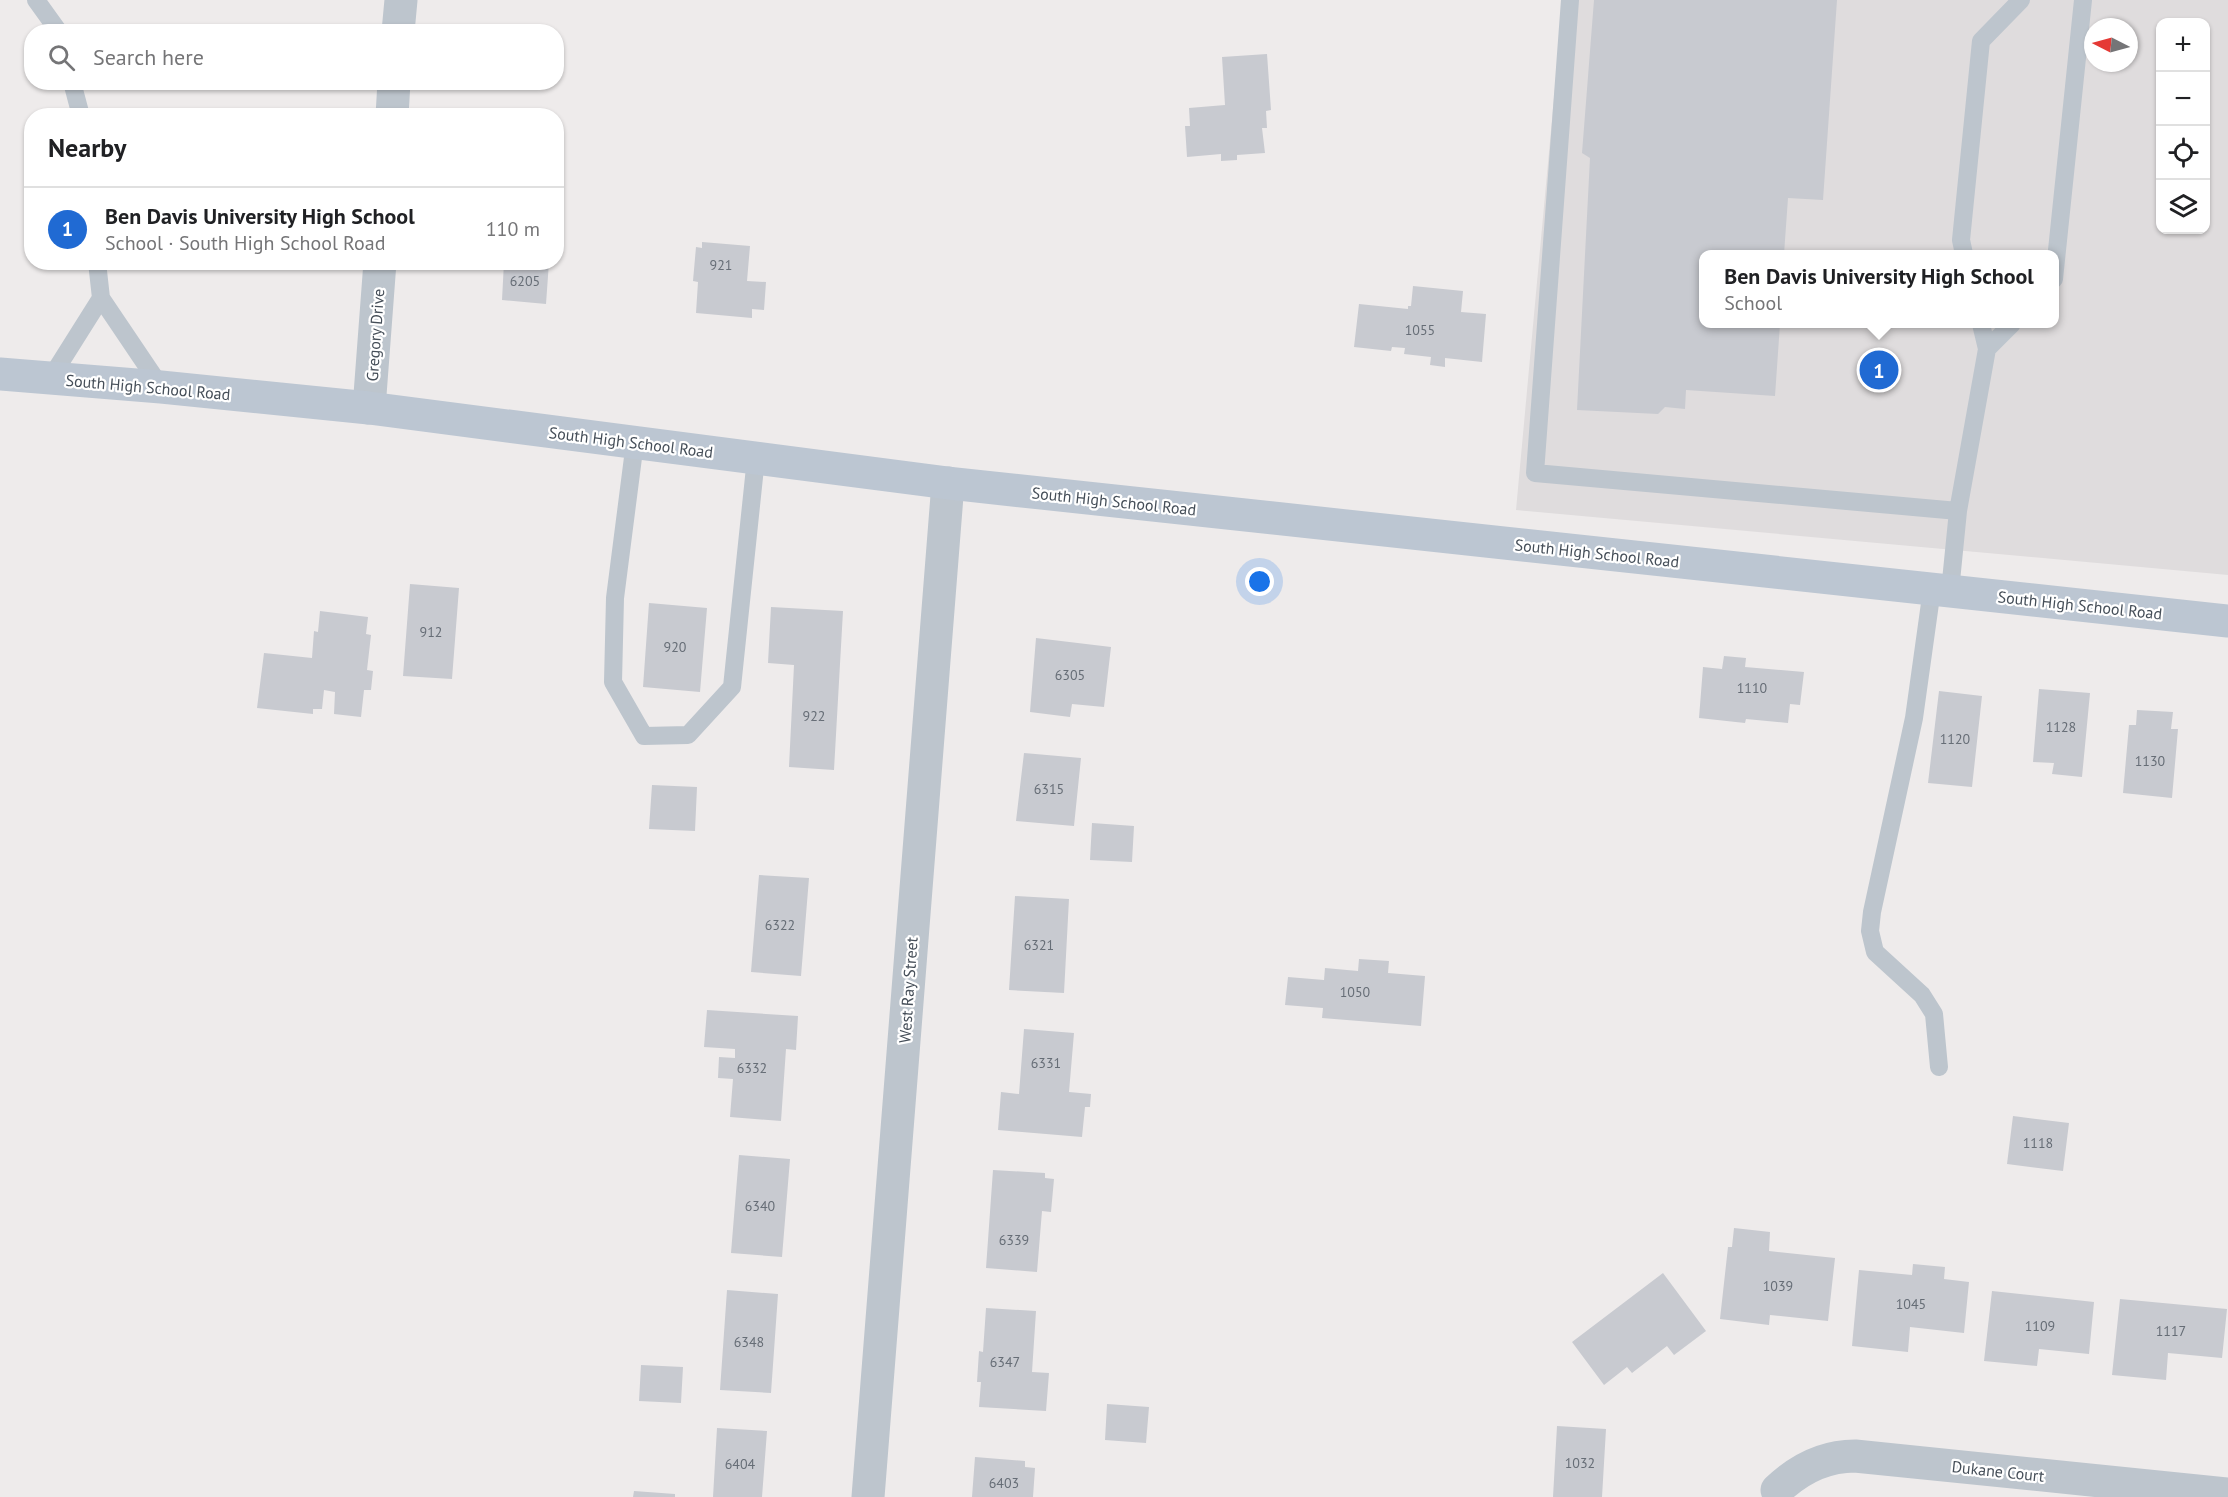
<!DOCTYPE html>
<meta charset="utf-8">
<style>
:root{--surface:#fff;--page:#f2f2f2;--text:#202124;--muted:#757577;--line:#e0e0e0;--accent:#206ad3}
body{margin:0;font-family:"PT Sans",sans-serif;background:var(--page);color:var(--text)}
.controls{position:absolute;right:18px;top:18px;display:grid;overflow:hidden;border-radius:12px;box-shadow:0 2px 4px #0004}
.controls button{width:54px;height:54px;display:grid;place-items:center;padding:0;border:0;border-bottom:2px solid var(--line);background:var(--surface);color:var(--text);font:30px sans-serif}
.compass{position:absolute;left:2084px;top:18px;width:54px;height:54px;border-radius:50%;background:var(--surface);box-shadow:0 2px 4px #0004;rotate:276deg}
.you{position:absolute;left:1260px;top:582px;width:21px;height:21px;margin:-15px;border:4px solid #fff;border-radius:50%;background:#1a73e8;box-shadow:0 0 0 9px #1a73e833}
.badge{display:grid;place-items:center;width:39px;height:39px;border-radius:50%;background:var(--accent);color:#fff;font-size:20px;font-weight:700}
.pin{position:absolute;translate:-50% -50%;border:3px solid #fff;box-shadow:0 2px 6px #0006}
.popup{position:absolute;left:1699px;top:250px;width:360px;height:78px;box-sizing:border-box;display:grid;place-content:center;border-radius:12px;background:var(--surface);filter:drop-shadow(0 2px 4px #0005);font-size:20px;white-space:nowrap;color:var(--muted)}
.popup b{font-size:22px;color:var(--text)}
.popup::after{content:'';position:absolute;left:50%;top:100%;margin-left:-12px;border:12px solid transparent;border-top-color:var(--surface)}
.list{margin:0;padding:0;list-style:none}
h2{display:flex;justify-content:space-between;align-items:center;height:78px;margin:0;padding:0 24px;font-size:26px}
h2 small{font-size:20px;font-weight:400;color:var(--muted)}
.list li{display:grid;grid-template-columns:39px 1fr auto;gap:18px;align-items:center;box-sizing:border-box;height:84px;padding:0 24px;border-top:2px solid var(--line)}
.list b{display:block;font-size:22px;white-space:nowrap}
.list p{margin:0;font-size:20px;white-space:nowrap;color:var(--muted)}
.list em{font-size:20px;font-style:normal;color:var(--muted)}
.icon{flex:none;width:33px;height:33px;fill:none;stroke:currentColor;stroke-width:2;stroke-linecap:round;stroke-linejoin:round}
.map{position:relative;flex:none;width:2228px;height:1497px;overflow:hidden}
.search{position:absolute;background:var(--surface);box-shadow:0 2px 4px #0004;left:24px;top:24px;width:540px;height:66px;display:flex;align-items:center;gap:15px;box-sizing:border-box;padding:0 21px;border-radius:24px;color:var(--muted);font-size:22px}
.panel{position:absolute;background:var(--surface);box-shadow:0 2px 4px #0004;left:24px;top:108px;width:540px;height:162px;border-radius:24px}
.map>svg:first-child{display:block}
.education{fill:#dfdcdd;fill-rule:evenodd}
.building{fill:#c8cad0}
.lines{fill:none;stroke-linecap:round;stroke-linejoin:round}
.lane{stroke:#bdc5cd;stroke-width:18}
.street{stroke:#bdc5cd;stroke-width:33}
.secondary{stroke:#bcc6d2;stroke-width:33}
.labels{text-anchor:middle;stroke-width:4.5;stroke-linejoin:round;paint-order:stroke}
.number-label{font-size:14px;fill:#666d76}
.street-label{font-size:16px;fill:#454e58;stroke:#fff}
</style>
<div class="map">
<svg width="2228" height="1497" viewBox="0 0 2228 1497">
<rect width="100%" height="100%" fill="#eeebeb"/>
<path class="education" d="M 1563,0 L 2228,0 L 2228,575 L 1516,510 ZM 2160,22 L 2206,22 L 2206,230 L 2160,230 ZM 2093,27 L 2129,27 L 2129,63 L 2093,63 ZM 1704,254 L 2054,254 L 2054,324 L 1704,324 Z"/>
<path class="building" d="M 1594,0 L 1837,0 L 1823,200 L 1788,198 L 1784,254 L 1704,254 L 1704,324 L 1780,324 L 1775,396 L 1686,390 L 1685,409 L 1665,407 L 1658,414 L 1577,410 L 1590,158 L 1582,153 Z
M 1267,54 L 1271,110 L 1266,111 L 1267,128 L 1262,128 L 1265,153 L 1237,155 L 1237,160 L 1221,161 L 1221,154 L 1187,157 L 1185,126 L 1190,126 L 1189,108 L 1225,105 L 1222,57 Z
M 556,151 L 561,152 L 558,180 L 556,180 Z
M 556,204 L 562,204 L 561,222 L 556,222 Z
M 702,242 L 750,246 L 747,281 L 766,282 L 764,310 L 752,309 L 752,318 L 696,313 L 698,282 L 693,281 L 696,247 L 702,248 Z
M 504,262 L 549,262 L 546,304 L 502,300 Z
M 1413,286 L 1463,291 L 1461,312 L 1486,314 L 1482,362 L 1445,358 L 1445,367 L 1430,365 L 1431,357 L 1404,354 L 1405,348 L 1392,347 L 1391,351 L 1354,347 L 1359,304 L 1408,309 L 1408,306 L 1411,306 Z
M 410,584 L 459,588 L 452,679 L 403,676 Z
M 649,603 L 707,608 L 700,692 L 643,687 Z
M 771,607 L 843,611 L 834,770 L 789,767 L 794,665 L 768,663 Z
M 320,611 L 368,617 L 366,634 L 371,635 L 367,670 L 373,671 L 371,690 L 364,690 L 361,717 L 334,714 L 335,692 L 324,690 L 322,709 L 313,709 L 313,714 L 257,708 L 264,653 L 312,658 L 314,631 L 318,632 Z
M 1036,638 L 1111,647 L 1104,707 L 1072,704 L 1070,717 L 1030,712 Z
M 1724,656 L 1746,658 L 1745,667 L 1804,672 L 1800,705 L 1790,704 L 1788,723 L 1746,719 L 1745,723 L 1699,718 L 1703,667 L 1722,669 Z
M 2039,689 L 2090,693 L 2082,777 L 2052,774 L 2054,763 L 2033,762 Z
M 1939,691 L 1982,696 L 1972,787 L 1928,783 Z
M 2137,710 L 2173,712 L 2171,729 L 2178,729 L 2172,798 L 2123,793 L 2129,725 L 2136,725 Z
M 1024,753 L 1081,758 L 1074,826 L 1016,821 Z
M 652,785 L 697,787 L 695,831 L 649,829 Z
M 1092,823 L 1134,826 L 1132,862 L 1090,860 Z
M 759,875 L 809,878 L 801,976 L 751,972 Z
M 1015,896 L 1069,899 L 1064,993 L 1009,990 Z
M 1359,959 L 1389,961 L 1388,973 L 1425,976 L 1421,1026 L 1322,1018 L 1323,1008 L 1285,1005 L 1288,977 L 1324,980 L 1325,968 L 1358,971 Z
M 707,1010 L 798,1016 L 796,1050 L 786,1049 L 781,1121 L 730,1117 L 733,1079 L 718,1078 L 719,1057 L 735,1058 L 735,1049 L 704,1047 Z
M 1024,1029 L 1074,1033 L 1069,1092 L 1091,1094 L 1090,1107 L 1085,1107 L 1082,1137 L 998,1130 L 1001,1092 L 1019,1094 Z
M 2013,1116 L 2069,1123 L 2063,1171 L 2007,1164 Z
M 739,1155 L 790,1159 L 782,1257 L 731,1253 Z
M 993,1170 L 1045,1173 L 1045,1178 L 1054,1179 L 1051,1212 L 1042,1211 L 1037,1272 L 986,1268 Z
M 1734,1228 L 1770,1232 L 1769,1251 L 1835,1258 L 1828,1321 L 1770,1315 L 1769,1325 L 1720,1319 L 1728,1247 L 1732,1247 Z
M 1913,1264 L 1945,1267 L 1944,1279 L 1969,1282 L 1964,1333 L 1910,1327 L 1908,1352 L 1852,1346 L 1859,1270 L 1912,1275 Z
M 1663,1273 L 1706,1331 L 1674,1355 L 1667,1346 L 1632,1373 L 1627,1367 L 1604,1385 L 1572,1342 Z
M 727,1290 L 778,1294 L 771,1393 L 720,1390 Z
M 1992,1291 L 2094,1302 L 2089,1354 L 2039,1349 L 2037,1366 L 1984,1361 Z
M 2120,1299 L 2227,1309 L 2222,1358 L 2168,1353 L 2166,1380 L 2112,1375 Z
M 986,1308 L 1036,1311 L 1032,1372 L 1049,1373 L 1046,1411 L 979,1407 L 981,1382 L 977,1382 L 979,1351 L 983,1352 Z
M 641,1365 L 683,1367 L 681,1403 L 639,1401 Z
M 1107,1404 L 1149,1407 L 1146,1443 L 1105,1440 Z
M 1557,1426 L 1606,1429 L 1602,1497 L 1553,1497 Z
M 717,1428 L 767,1431 L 762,1497 L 713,1497 Z
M 975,1457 L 1025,1461 L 1025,1467 L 1035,1468 L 1033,1497 L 972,1497 Z
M 634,1491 L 675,1494 L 675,1497 L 633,1497 Z"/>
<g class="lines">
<path class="lane" d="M 36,0 L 59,32
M 1570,0 L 1535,473 L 1958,511
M 72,82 L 81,116
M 1964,254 L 1961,240 L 1981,41 L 2021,0
M 97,262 L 101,298 L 161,387
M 2054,279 L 2083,0
M 1987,349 L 2012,324
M 50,379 L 101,298
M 635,442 L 615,598 L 613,682 L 644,736 L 688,735 L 732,687 L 756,458
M 1932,589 L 1914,718 L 1872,912 L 1870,931 L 1875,952 L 1922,995 L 1934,1014 L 1939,1067
M 1950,591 L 1958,511 L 1987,349 L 1981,324"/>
<path class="street" d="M 398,32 L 401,0
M 392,116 L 394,82
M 369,408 L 380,262
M 1777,1490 C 1799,1469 1824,1456 1855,1456 L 2228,1494
M 868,1497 L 948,483"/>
<path class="secondary" d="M 0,374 L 161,387 L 369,408 L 948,483 L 2228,621"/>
</g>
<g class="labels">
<g class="number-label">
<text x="721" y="270">921</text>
<text x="525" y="286">6205</text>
<text x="1420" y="335">1055</text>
<text x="431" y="637">912</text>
<text x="675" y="652">920</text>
<text x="1070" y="680">6305</text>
<text x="1752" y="693">1110</text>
<text x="814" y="721">922</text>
<text x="2061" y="732">1128</text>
<text x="1955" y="744">1120</text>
<text x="2150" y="766">1130</text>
<text x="1049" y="794">6315</text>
<text x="780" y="930">6322</text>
<text x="1039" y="950">6321</text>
<text x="1355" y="997">1050</text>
<text x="1046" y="1068">6331</text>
<text x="752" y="1073">6332</text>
<text x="2038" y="1148">1118</text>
<text x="760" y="1211">6340</text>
<text x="1014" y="1245">6339</text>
<text x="1778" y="1291">1039</text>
<text x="1911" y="1309">1045</text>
<text x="2040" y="1331">1109</text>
<text x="2171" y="1336">1117</text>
<text x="749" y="1347">6348</text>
<text x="1005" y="1367">6347</text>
<text x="1580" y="1468">1032</text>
<text x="740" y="1469">6404</text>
<text x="1004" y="1488">6403</text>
</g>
<g class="street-label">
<text transform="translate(375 335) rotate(-86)" y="6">Gregory Drive</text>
<text transform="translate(148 387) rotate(5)" y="6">South High School Road</text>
<text transform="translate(631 442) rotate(7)" y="6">South High School Road</text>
<text transform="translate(1114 501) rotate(6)" y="6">South High School Road</text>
<text transform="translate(1597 553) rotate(6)" y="6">South High School Road</text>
<text transform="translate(2080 605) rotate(6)" y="6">South High School Road</text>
<text transform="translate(908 990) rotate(-86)" y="6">West Ray Street</text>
<text transform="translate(1998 1471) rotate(6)" y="6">Dukane Court</text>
</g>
</g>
</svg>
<div class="controls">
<button>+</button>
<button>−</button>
<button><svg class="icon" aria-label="locate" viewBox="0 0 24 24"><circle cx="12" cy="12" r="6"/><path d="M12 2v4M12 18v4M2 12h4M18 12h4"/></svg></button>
<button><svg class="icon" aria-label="layers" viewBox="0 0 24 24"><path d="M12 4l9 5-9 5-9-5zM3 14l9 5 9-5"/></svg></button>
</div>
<svg class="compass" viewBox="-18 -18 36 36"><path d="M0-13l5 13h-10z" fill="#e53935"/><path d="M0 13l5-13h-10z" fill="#757577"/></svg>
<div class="you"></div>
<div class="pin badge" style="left:1879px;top:370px">1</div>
<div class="popup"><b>Ben Davis University High School</b>School</div>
<div class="search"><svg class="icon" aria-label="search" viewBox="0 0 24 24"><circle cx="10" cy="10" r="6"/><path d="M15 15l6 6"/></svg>Search here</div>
<section class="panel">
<h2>Nearby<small></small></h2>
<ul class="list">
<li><span class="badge">1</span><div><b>Ben Davis University High School</b><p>School · South High School Road</p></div><em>110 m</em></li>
</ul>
</section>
</div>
